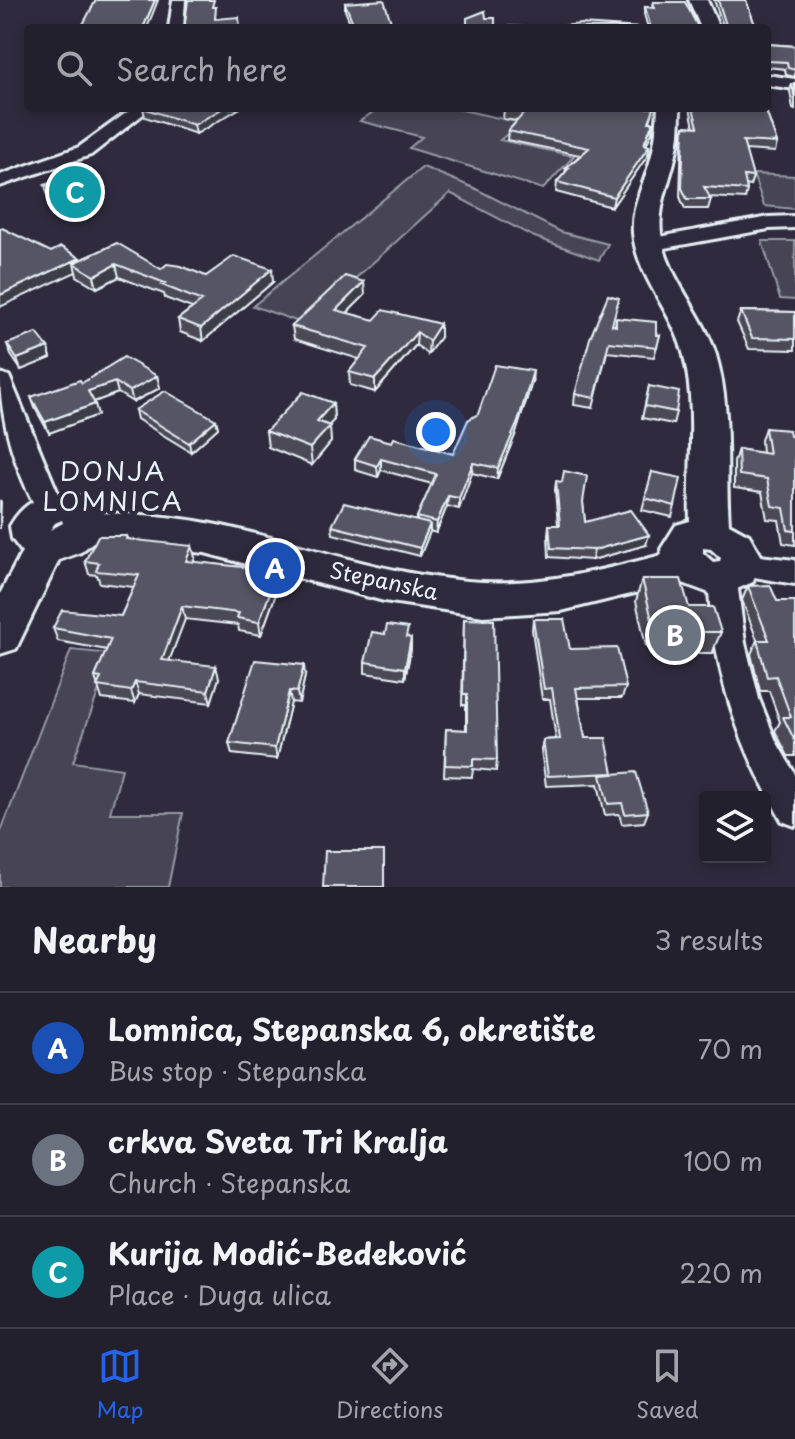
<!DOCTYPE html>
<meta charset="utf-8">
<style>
:root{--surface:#23202e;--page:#2b2836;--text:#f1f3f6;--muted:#a3a3aa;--line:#403e4a;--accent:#2563eb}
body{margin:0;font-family:"Playpen Sans",sans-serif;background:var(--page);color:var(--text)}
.controls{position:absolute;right:24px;bottom:24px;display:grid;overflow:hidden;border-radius:8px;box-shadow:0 4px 12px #0003}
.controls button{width:72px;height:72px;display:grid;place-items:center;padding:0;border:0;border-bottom:2px solid var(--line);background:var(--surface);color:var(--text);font:40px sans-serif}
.you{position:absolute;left:436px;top:432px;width:28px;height:28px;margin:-20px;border:6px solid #fff;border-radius:50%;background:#1a73e8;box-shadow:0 0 0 12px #1a73e833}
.badge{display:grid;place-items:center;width:52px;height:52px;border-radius:50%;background:var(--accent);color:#fff;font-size:26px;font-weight:700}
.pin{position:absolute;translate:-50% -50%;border:4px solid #fff;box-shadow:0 2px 8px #0006}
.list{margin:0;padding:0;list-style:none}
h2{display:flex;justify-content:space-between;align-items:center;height:104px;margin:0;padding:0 32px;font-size:34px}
h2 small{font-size:26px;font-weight:400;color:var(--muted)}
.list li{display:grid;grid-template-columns:52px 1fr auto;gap:24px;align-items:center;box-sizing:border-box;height:112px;padding:0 32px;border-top:2px solid var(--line)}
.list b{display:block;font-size:30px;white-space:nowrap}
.list p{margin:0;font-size:26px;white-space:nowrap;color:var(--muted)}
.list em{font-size:26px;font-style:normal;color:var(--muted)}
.icon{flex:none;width:44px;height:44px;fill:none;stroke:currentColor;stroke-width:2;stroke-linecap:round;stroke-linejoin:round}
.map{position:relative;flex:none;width:795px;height:887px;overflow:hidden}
.search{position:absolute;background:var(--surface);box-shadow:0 4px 12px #0003;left:24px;right:24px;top:24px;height:88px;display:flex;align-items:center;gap:20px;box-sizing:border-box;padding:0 28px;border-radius:8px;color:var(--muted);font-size:30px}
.sheet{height:440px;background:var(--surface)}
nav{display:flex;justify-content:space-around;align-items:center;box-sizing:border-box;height:112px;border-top:2px solid var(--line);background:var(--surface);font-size:22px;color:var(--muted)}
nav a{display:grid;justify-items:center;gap:4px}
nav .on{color:var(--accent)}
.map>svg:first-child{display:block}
.green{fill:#464455;stroke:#979aa6;stroke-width:2}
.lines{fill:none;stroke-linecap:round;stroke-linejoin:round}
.street-casing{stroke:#e8f1f8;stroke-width:6}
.secondary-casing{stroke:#e8f1f8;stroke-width:6}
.street{fill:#2f2a3d;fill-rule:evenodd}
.secondary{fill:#2f2a3d;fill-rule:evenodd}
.wall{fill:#4b4957;stroke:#e8f1f8;stroke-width:2}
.shaded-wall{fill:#3d3c47;stroke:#e8f1f8;stroke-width:2}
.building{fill:#575565;stroke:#e8f1f8;stroke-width:2}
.labels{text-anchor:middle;stroke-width:8;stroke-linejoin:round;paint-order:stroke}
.street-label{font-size:22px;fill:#e8f1f8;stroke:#2f2a3d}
.quarter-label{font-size:26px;letter-spacing:2px;fill:#e8f1f8;stroke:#2f2a3d}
</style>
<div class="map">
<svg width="795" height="887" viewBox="0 0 795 887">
<rect width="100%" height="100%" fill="#2f2a3d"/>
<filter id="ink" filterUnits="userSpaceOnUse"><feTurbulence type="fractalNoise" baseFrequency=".0125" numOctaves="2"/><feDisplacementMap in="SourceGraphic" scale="16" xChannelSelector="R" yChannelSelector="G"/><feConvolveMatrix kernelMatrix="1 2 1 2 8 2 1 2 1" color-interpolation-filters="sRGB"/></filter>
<g filter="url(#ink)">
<path class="green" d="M 379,108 L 453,108 L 521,123 L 500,140 L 574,156 L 543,189 L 409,148 L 422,137 L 360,121 Z
M 423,167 L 474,188 L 561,232 L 608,244 L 599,260 L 532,236 L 450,193 L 305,324 L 253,306 Z
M 753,174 L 795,176 L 795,209 L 764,206 Z
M 762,241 L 795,241 L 795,300 L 780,299 Z
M 71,650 L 112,654 L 73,762 L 122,769 L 110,813 L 183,813 L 168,887 L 0,887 L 0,834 Z"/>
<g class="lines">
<g class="street-casing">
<path id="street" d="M 173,0 L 185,0 L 183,28 L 169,28 Z
M 767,75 L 795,79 L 795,89 L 767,85 Z
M 133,108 L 151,108 L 91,155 L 0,186 L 0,175 L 79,147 Z
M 795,216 L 795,228 L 769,229 L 648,251 L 638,245 L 648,239 L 769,217 Z
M 0,373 L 9,376 L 64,508 L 60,515 L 50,518 L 40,515 C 16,472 0,422 0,373 Z
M 742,554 L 795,560 L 795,584 L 736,574 L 745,643 L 759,699 L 776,741 L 795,774 L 795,826 L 782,821 C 736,740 714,672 708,579 L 712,571 L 723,567 L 729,569 L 727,565 L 732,557 Z"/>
</g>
<g class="secondary-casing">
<path id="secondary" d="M 689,0 L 707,0 L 719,28 L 701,28 Z
M 658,108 L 680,108 C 680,126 679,144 674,162 C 668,186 658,208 661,233 C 666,277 703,312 716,355 C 732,409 725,468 729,524 L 749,535 L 762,557 L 753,582 L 730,592 L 712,594 L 680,582 L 561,611 L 483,616 L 384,601 L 205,553 L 93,542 L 81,552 L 59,560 L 16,649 L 0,654 L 0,594 L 22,552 L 12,539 L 10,526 C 28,494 58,489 91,499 L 101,513 C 141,514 182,517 222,526 C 309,545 393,578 483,582 C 544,585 604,570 662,555 L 661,549 L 676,525 L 690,521 C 688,466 697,410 684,356 C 674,313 637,278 633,233 C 631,208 643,186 650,162 C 655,145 657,126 658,108 ZM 62,520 L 63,523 L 50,530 L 55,523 ZM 703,548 L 711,549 L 721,558 L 720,561 L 713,562 L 703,553 Z"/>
</g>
<use href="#street" class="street"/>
<use href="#secondary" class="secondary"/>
</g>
<path class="wall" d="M 714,0 L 746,0 L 756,28 L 724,28 Z
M 653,2 L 697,25 L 696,28 L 648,28 L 644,14 L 645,7 L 652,7 Z
M 345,3 L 391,22 L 391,28 L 352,28 L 345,10 Z
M 767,44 L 795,46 L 795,77 L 786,75 L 785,69 L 767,67 Z
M 792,84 L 795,84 L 795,110 L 793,109 L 790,91 Z
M 143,108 L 240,108 L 196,134 L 145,117 Z
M 654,108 L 650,122 L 653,122 L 652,132 L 646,145 L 649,146 L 648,155 L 612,207 L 556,192 L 557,182 L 565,173 L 566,168 L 580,155 L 507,140 L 508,131 L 518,121 L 503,119 L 504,110 Z
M 690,108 L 765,108 L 777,143 L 775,152 L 745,150 L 753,177 L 750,186 L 746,185 L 747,190 L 745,199 L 710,197 L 711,199 L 708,209 L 685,209 L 680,197 L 682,134 L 684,126 L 694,127 Z
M 45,185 L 101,188 L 69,204 L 48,196 Z
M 51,252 L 81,260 L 161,269 L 206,276 L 273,282 L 203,341 L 180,332 L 178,319 L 192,308 L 165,298 L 164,294 L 119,277 L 97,288 L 77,276 L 76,272 Z
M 365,295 L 347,313 L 440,337 L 428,354 L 416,345 L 375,392 L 350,385 L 349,372 L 359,359 L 294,339 L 292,326 Z
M 741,311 L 795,312 L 795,350 L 749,349 L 737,322 Z
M 616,318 L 660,335 L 654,357 L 607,352 L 593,408 L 574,405 L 575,394 L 613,325 L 615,326 Z
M 7,344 L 48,347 L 51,358 L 21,370 L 11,355 Z
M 157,376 L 160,388 L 133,402 L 118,393 L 94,402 L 98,415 L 49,433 L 35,408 L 31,397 L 82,383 Z
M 532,382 L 516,433 L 497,479 L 472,473 L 459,509 L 447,506 L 436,533 L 430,531 L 420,556 L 333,534 L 332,526 L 417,520 L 417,517 L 432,484 L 381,470 L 378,477 L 355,470 L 355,459 L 392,442 L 453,454 Z
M 649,386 L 676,412 L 673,424 L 642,418 Z
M 333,403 L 334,420 L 329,425 L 331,442 L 312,465 L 268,447 L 266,431 Z
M 135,410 L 216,420 L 218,428 L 191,452 L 137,419 Z
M 765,428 L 795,437 L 795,545 L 783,543 L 779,520 L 767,519 L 762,492 L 734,488 L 734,462 L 738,449 L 762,453 L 761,440 Z
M 652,472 L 675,506 L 672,517 L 642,510 Z
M 556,481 L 583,502 L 585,522 L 646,545 L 592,560 L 549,557 L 548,535 L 549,525 L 558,525 L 555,490 Z
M 127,536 L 128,539 L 195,558 L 193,562 L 261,569 L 263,577 L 277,591 L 261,635 L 239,631 L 238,625 L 185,619 L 169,661 L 219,678 L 211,703 L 139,694 L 135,703 L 102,699 L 95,677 L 107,650 L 58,641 L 53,628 L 121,616 L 134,587 L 100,583 L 97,575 L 89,574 L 85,561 Z
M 642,579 L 689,607 L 721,632 L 712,653 L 683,653 L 672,665 L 664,665 L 657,661 L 654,645 L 646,646 L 636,601 Z
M 748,586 L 777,601 L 795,601 L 795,756 L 788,756 L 775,731 L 780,722 L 769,691 L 760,691 L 751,654 L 757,640 L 742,600 Z
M 464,619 L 497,760 L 496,771 L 473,769 L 472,777 L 444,776 L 446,729 L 466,730 L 466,705 L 462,705 Z
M 533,619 L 570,649 L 626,687 L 622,698 L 578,698 L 585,738 L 613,773 L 648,812 L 644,822 L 622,824 L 619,814 L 605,815 L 598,784 L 546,786 L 541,750 L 543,740 L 556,739 L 550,699 L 542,699 L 532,630 Z
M 408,637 L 411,649 L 405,679 L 365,673 L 365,662 Z
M 305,676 L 299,703 L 291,702 L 277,759 L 232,754 L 229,743 Z"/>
<path class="shaded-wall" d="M 155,0 L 158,0 L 147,28 L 143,28 Z
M 223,108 L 240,108 L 196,134 L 194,125 Z
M 653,122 L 652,132 L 642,154 L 644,144 Z
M 649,146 L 648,155 L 612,207 L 614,197 Z
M 99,178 L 101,188 L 69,204 L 66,194 Z
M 80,258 L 83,269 L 74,263 L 76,272 L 0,307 L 0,295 Z
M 116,264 L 119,277 L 97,288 L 94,276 Z
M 272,269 L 273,282 L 203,341 L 201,328 Z
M 364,282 L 365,295 L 337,323 L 336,310 Z
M 440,324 L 440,337 L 428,354 L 429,341 Z
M 417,332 L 416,345 L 375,392 L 375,379 Z
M 48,347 L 51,358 L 21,370 L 17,359 Z
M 533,371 L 532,382 L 516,433 L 497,479 L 498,468 Z
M 157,376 L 160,388 L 133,402 L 130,391 Z
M 115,382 L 118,393 L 91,403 L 88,391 Z
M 333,403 L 334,420 L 318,437 L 317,421 Z
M 95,404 L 98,415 L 49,433 L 45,422 Z
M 216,420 L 218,428 L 191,452 L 189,443 Z
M 330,426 L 331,442 L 312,465 L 310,448 Z
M 381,459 L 381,470 L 378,477 L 377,466 Z
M 473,463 L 472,473 L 459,509 L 459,498 Z
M 448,496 L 447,506 L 436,533 L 437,522 Z
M 0,500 L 1,502 L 0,529 Z
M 430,524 L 430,532 L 420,556 L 420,548 Z
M 649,535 L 646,545 L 592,560 L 594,550 Z
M 192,546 L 195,558 L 189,573 L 186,561 Z
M 275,579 L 277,591 L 261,635 L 259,622 Z
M 182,606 L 185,619 L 165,672 L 162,660 Z
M 690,632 L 683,653 L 672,665 L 680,644 Z
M 411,638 L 411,649 L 405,679 L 405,668 Z
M 304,665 L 305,676 L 299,703 L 297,692 Z
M 216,666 L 219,678 L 211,703 L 208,691 Z
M 135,682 L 139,694 L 135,703 L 131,691 Z
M 289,691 L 291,702 L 277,759 L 275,748 Z"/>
<path class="building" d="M 96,0 L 155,0 L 143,28 L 81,28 Z
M 188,0 L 214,0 L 212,7 L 216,7 L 215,19 L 239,17 L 240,28 L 186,28 L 185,23 Z
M 384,0 L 391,22 L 353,23 L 345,3 Z
M 718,0 L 746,0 L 756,28 L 727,28 Z
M 653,2 L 685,2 L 697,25 L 696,28 L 651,28 L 645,7 L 655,8 Z
M 485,11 L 486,18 L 495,18 L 495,28 L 467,28 L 467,18 Z
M 581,24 L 642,28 L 507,28 L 507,26 L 543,28 Z
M 767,44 L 795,46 L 795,70 L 788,68 L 787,62 L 767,61 Z
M 792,84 L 795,84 L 795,100 Z
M 143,108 L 223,108 L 194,125 Z
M 504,108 L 654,108 L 649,122 L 653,122 L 644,144 L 649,146 L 614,197 L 557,182 L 569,168 L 566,168 L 589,148 L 508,131 L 525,112 L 504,110 Z
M 693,108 L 765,108 L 777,143 L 743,141 L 753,177 L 744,176 L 747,190 L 704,187 L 711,199 L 687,199 L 682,188 L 684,126 L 698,127 Z
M 78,170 L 99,178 L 66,194 L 45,185 Z
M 2,228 L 51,252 L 61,247 L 80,258 L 0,295 L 0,229 Z
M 117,243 L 161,269 L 167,264 L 181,266 L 206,276 L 234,256 L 272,269 L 201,328 L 178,319 L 202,301 L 162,285 L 165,283 L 116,264 L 94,276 L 74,263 Z
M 345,276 L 364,282 L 336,310 L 374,320 L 383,310 L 440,324 L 429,341 L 417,332 L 375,379 L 349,372 L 368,348 L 292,326 Z
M 608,295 L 619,298 L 612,325 L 616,326 L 616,318 L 656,322 L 656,335 L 660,335 L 657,347 L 609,342 L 595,398 L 575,394 L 590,338 Z
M 741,311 L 795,312 L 795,339 L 752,338 Z
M 37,333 L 48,347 L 17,359 L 7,344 Z
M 124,357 L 157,376 L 130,391 L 115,382 L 88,391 L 95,404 L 45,422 L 31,397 L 80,380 L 82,383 Z
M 495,365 L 533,371 L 518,422 L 498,468 L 473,463 L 459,498 L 448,496 L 437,522 L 417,517 L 436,474 L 381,459 L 377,466 L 355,459 L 369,436 L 392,442 L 394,438 L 453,454 L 468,420 L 478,414 Z
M 649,386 L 679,392 L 676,412 L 645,406 Z
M 165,391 L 216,420 L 189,443 L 135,410 Z
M 303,392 L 333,403 L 317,421 L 330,426 L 310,448 L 266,431 Z
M 765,428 L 789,430 L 790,436 L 795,437 L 795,531 L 788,530 L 784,508 L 772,506 L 767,479 L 739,475 L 738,449 L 769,454 Z
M 564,471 L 587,476 L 583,502 L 585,522 L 631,510 L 649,535 L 594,550 L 551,548 L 549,525 L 560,525 L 556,481 L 562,482 Z
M 652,472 L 681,478 L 675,506 L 645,498 Z
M 344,503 L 430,524 L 420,548 L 332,526 Z
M 98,536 L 127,536 L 126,539 L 192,546 L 186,561 L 261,569 L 257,576 L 275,579 L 259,622 L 237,618 L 239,613 L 182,606 L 162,660 L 216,666 L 208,691 L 135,682 L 131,691 L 97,686 L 101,678 L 95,677 L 111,639 L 53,628 L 62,610 L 121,616 L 139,575 L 96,571 L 99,563 L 85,561 Z
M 642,579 L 681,579 L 689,607 L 713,607 L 721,632 L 690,632 L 680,644 L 671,644 L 664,639 L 661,624 L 653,624 Z
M 770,585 L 777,601 L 795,601 L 795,741 L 783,717 L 791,717 L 776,676 L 767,677 L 757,640 L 769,640 L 748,586 Z
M 464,619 L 494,620 L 497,760 L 473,759 L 473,766 L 445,765 L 446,729 L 467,730 L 467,694 L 463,694 Z
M 533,619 L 564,619 L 570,649 L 617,648 L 626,687 L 576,688 L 585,738 L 606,738 L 613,773 L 548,776 L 543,740 L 560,739 L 552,688 L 544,689 Z
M 387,625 L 408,628 L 406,637 L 411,638 L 405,668 L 365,662 L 372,632 L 385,634 Z
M 255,660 L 304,665 L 297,692 L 289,691 L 275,748 L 229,743 Z
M 636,772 L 648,812 L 625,814 L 622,803 L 608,804 L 601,775 Z
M 325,851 L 384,851 L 384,887 L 323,887 Z"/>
</g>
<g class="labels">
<g class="street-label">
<text transform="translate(384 581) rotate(12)" y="8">Stepanska</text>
</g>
<g class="quarter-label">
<text x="113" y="481">DONJA<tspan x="113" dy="30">LOMNICA</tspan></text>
</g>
</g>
</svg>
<div class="controls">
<button><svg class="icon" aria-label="layers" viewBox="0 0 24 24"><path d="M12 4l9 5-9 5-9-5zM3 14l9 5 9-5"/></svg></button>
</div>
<div class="you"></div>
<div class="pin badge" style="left:275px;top:568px;background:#1a4fb4">A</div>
<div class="pin badge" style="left:675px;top:635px;background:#6b7280">B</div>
<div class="pin badge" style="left:75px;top:192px;background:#0f9aa8">C</div>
<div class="search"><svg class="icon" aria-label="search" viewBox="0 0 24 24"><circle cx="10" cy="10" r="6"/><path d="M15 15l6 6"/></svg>Search here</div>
</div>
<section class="sheet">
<h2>Nearby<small>3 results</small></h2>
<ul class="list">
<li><span class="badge" style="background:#1a4fb4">A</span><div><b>Lomnica, Stepanska 6, okretište</b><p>Bus stop · Stepanska</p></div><em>70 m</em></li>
<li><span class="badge" style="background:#6b7280">B</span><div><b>crkva Sveta Tri Kralja</b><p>Church · Stepanska</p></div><em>100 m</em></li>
<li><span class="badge" style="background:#0f9aa8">C</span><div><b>Kurija Modić-Bedeković</b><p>Place · Duga ulica</p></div><em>220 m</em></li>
</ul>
</section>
<nav>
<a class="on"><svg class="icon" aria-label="map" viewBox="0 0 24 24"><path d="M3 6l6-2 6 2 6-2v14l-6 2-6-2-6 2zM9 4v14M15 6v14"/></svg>Map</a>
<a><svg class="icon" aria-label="directions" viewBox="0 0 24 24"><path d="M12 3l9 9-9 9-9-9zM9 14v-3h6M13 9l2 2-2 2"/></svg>Directions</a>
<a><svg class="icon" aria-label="saved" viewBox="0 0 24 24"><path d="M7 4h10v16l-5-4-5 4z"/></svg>Saved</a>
</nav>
